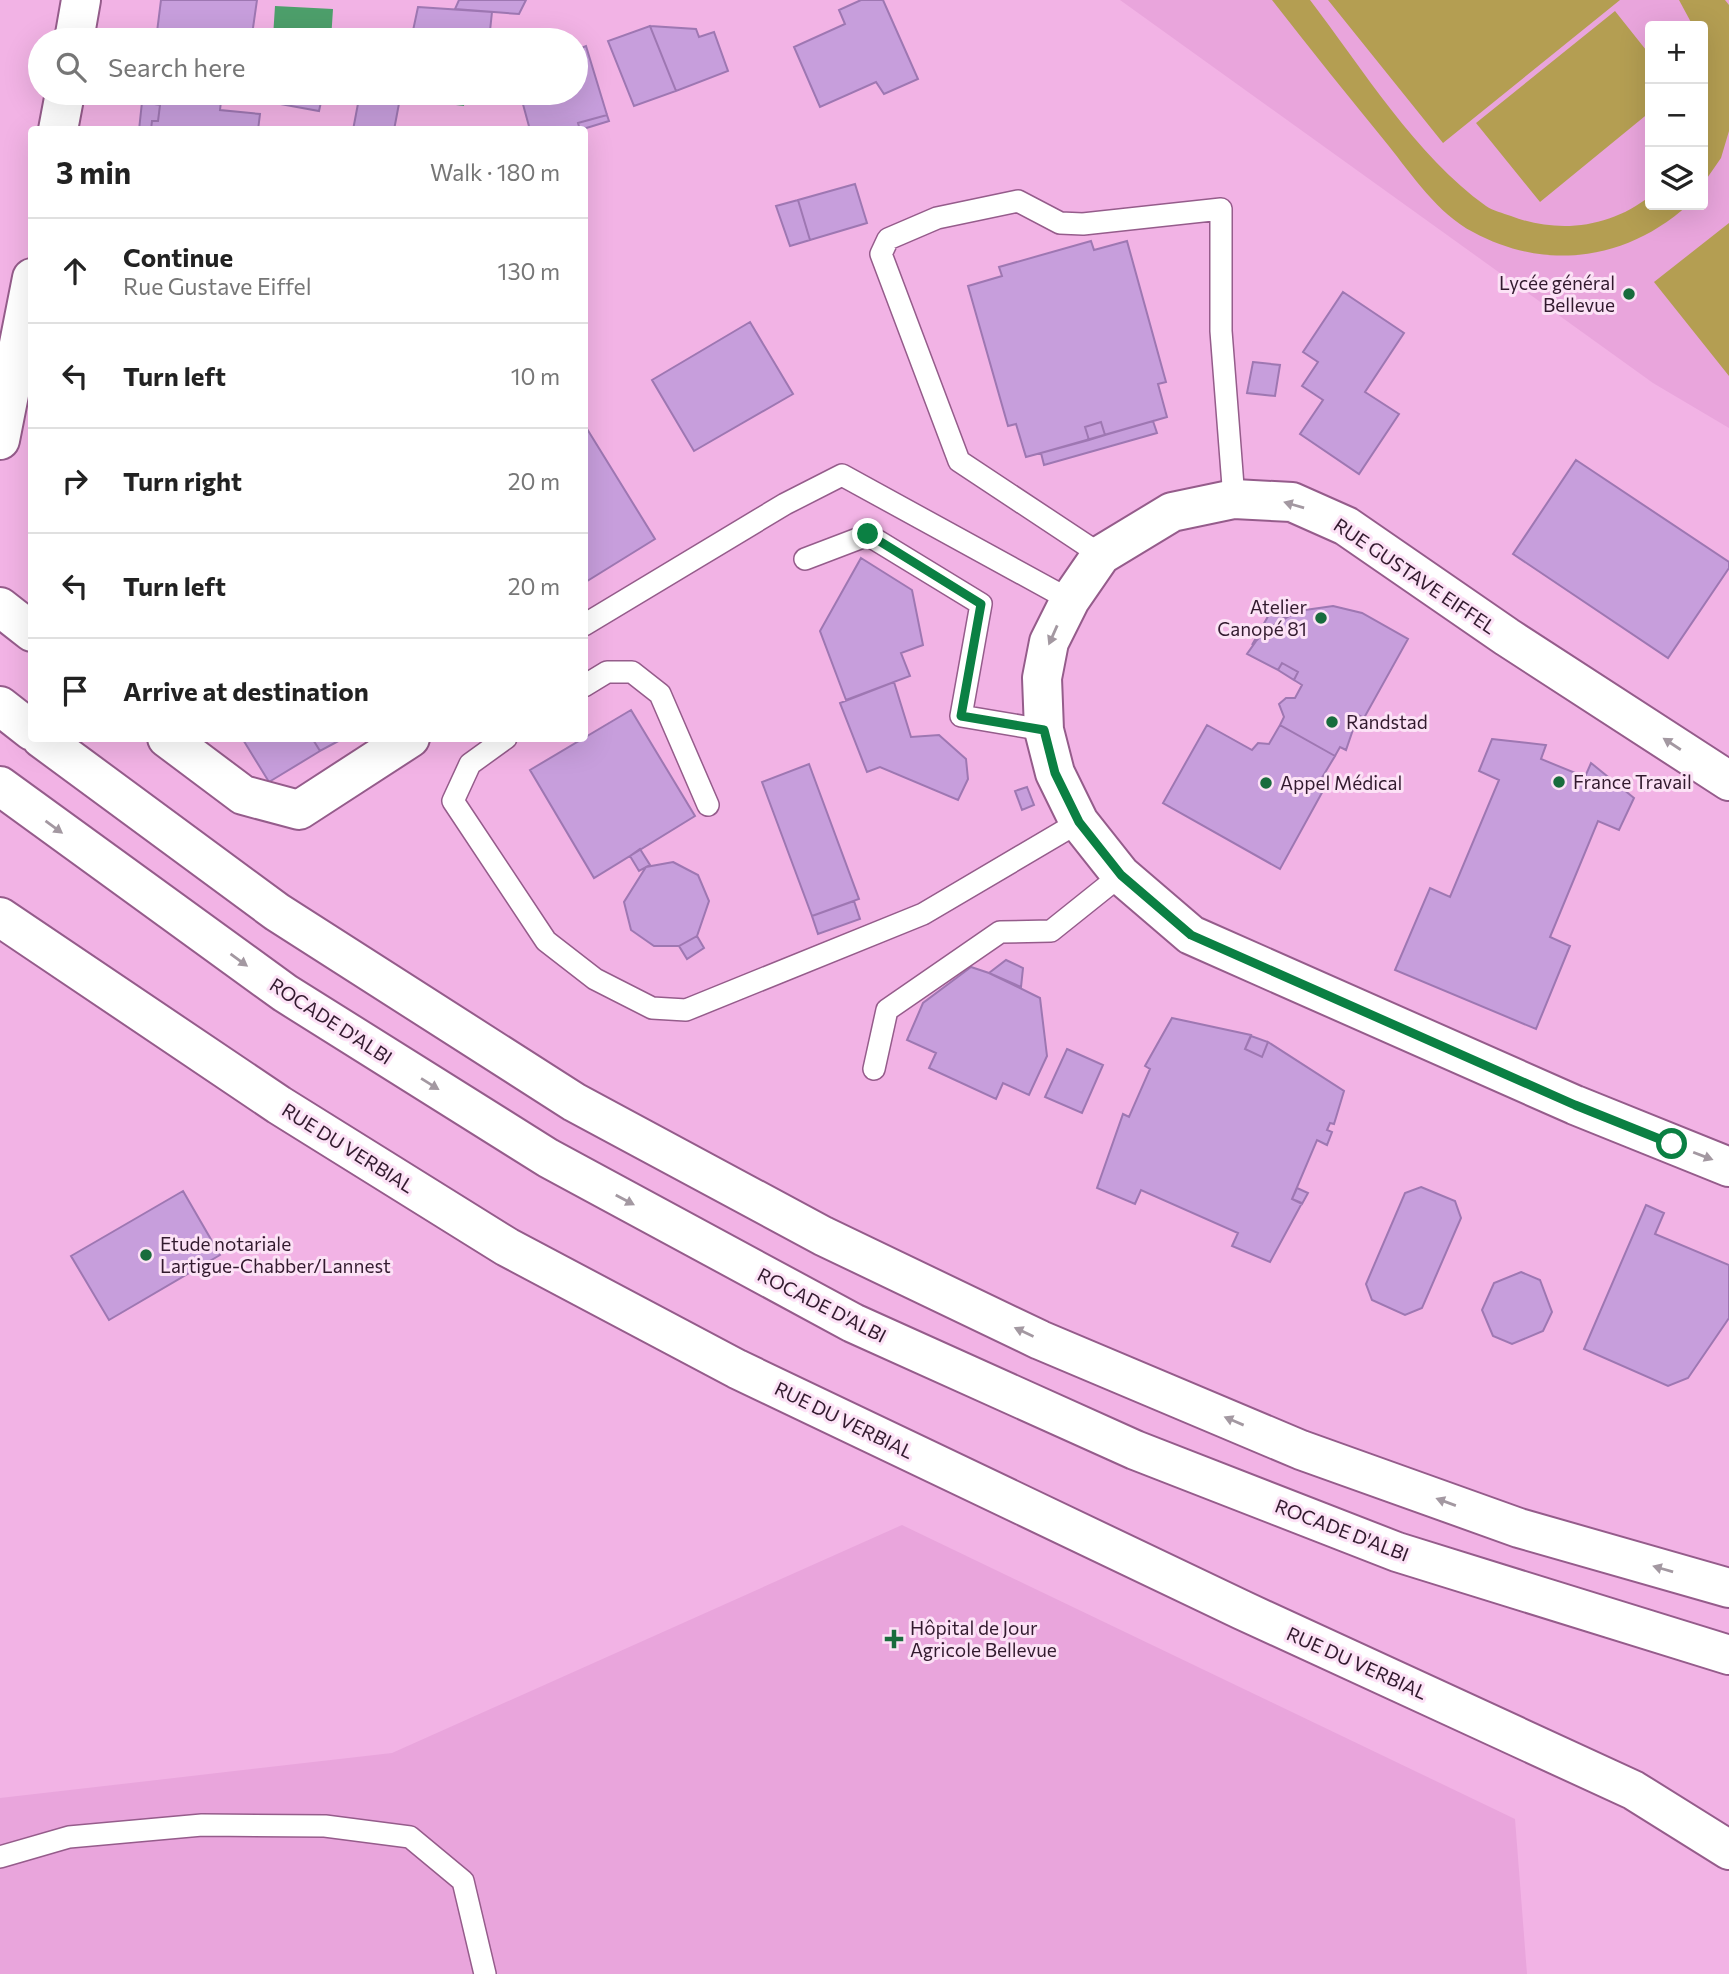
<!DOCTYPE html>
<meta charset="utf-8">
<style>
:root{--surface:#fff;--page:#f6f6f6;--text:#222;--muted:#767676;--line:#e0e0e0}
body{margin:0;font-family:Commissioner,sans-serif;background:var(--page);color:var(--text)}
.controls{position:absolute;right:21px;top:21px;display:grid;overflow:hidden;border-radius:7px;box-shadow:0 7px 28px #0002}
.controls button{width:63px;height:63px;display:grid;place-items:center;padding:0;border:0;border-bottom:2px solid var(--line);background:var(--surface);color:var(--text);font:35px sans-serif}
.stop{position:absolute;width:21px;height:21px;margin:-16px;border:5px solid #0b8043;border-radius:50%;background:#fff}
.stop.end{background:#0b8043;border-color:#fff;box-shadow:0 2px 7px #0008}
.list{margin:0;padding:0;list-style:none}
h2{display:flex;justify-content:space-between;align-items:center;height:91px;margin:0;padding:0 28px;font-size:30px}
h2 small{font-size:23px;font-weight:400;color:var(--muted)}
.list li{display:grid;grid-template-columns:46px 1fr auto;gap:21px;align-items:center;box-sizing:border-box;height:105px;padding:0 28px;border-top:2px solid var(--line)}
.list b{display:block;font-size:26px;white-space:nowrap}
.list p{margin:0;font-size:23px;white-space:nowrap;color:var(--muted)}
.list em{font-size:23px;font-style:normal;color:var(--muted)}
.icon{flex:none;width:38px;height:38px;fill:none;stroke:currentColor;stroke-width:2;stroke-linecap:round;stroke-linejoin:round}
.map{position:relative;flex:none;width:1729px;height:1974px;overflow:hidden}
.search{position:absolute;background:var(--surface);box-shadow:0 7px 28px #0002;left:28px;top:28px;width:560px;height:77px;display:flex;align-items:center;gap:18px;box-sizing:border-box;padding:0 24px;border-radius:38px;color:var(--muted);font-size:26px}
.panel{position:absolute;background:var(--surface);box-shadow:0 7px 28px #0002;left:28px;top:126px;width:560px;height:616px;border-radius:7px}
.map>svg:first-child{display:block}
.built{fill:#e9a5dc;fill-rule:evenodd}
.green{fill:#b49e52}
.water{fill:#4d9f6b}
.building{fill:#c79edc;stroke:#9e77b2;stroke-width:2}
.lines{fill:none;stroke-linecap:round;stroke-linejoin:round}
.service-casing{stroke:#955c8b;stroke-width:24}
.minor-casing{stroke:#955c8b;stroke-width:42}
.trunk-casing{stroke:#955c8b;stroke-width:42}
.service{stroke:#fff;stroke-width:21}
.minor{stroke:#fff;stroke-width:38}
.trunk{stroke:#fff;stroke-width:38}
.oneway{fill:#a398a1}
.route{stroke:#0b8043;stroke-width:9}
.poi-dot{fill:#186c3d;stroke:#fce2f6;stroke-width:2.5}
.labels{text-anchor:middle;stroke-width:6;stroke-linejoin:round;paint-order:stroke}
.poi-label{font-size:19px;fill:#321a2e;stroke:#fce2f6;text-anchor:start}
.street-label{font-size:19px;fill:#321a2e;stroke:#fce2f6}
</style>
<div class="map">
<svg width="1729" height="1974" viewBox="0 0 1729 1974">
<rect width="100%" height="100%" fill="#f2b3e5"/>
<path class="built" d="M 1120,0 L 1729,0 L 1729,428 L 1653,383 ZM 1650,26 L 1703,26 L 1703,205 L 1650,205 Z
M 902,1525 L 1515,1819 L 1527,1974 L 0,1974 L 0,1798 L 392,1753 Z"/>
<path class="green" d="M 1272,0 L 1310,0 C 1362,68 1416,156 1486,206 C 1493,211 1503,213 1511,216 C 1558,234 1610,228 1650,196 L 1650,205 L 1688,205 C 1627,260 1547,272 1473,232 C 1438,214 1412,175 1388,145 C 1349,97 1310,49 1272,0 Z
M 1328,0 L 1620,0 L 1443,143 Z
M 1679,0 L 1725,0 L 1729,5 L 1729,131 L 1721,158 L 1703,184 L 1703,108 L 1707,86 L 1703,26 L 1693,26 Z
M 1615,11 L 1650,55 L 1650,112 L 1540,202 L 1476,123 Z
M 1729,223 L 1729,376 L 1654,282 Z"/>
<path class="water" d="M 275,6 L 333,9 L 331,40 L 273,37 Z
M 416,93 L 465,93 L 464,106 L 415,100 Z"/>
<path class="building" d="M 161,0 L 257,0 L 252,35 L 227,32 L 226,40 L 156,40 Z
M 459,0 L 526,0 L 519,14 L 455,9 Z
M 861,0 L 883,0 L 918,79 L 884,94 L 876,82 L 820,107 L 794,47 L 845,24 L 839,10 Z
M 418,7 L 492,12 L 489,40 L 411,40 Z
M 650,26 L 676,91 L 634,106 L 608,41 Z
M 650,26 L 696,29 L 699,37 L 714,32 L 728,71 L 676,91 Z
M 586,46 L 607,115 L 578,123 L 580,130 L 530,130 L 521,97 L 534,93 L 576,93 L 576,50 Z
M 143,93 L 155,93 L 154,104 L 160,105 L 158,121 L 152,121 L 151,130 L 139,130 Z
M 155,93 L 222,93 L 220,110 L 260,114 L 258,130 L 151,130 L 152,121 L 158,121 L 160,105 L 154,104 Z
M 282,93 L 323,93 L 319,111 L 280,104 Z
M 360,93 L 401,93 L 394,130 L 353,130 Z
M 607,115 L 609,121 L 580,130 L 578,123 Z
M 855,184 L 867,223 L 810,240 L 798,200 Z
M 798,200 L 810,240 L 790,246 L 776,206 Z
M 1091,241 L 1094,250 L 1127,241 L 1166,382 L 1158,384 L 1167,417 L 1105,435 L 1101,422 L 1085,427 L 1089,440 L 1026,457 L 1016,424 L 1008,426 L 968,286 L 1002,276 L 999,267 Z
M 1343,292 L 1404,333 L 1365,392 L 1399,414 L 1359,474 L 1300,434 L 1323,400 L 1302,386 L 1318,362 L 1303,352 Z
M 750,322 L 793,394 L 694,451 L 652,380 Z
M 1253,362 L 1280,365 L 1275,396 L 1247,393 Z
M 1153,421 L 1157,433 L 1044,465 L 1041,453 Z
M 1101,422 L 1105,435 L 1089,440 L 1085,427 Z
M 584,424 L 655,539 L 584,583 Z
M 1576,460 L 1729,562 L 1729,568 L 1668,658 L 1513,554 Z
M 861,558 L 912,590 L 923,645 L 901,653 L 910,676 L 846,700 L 820,631 Z
M 1276,602 L 1294,613 L 1267,630 L 1252,645 Z
M 1333,606 L 1362,613 L 1408,639 L 1364,718 L 1358,715 L 1346,750 L 1340,747 L 1335,756 L 1280,725 L 1284,717 L 1279,704 L 1286,698 L 1295,698 L 1302,685 L 1294,680 L 1298,672 L 1282,663 L 1278,670 L 1247,654 L 1259,637 L 1283,618 L 1305,610 Z
M 1282,663 L 1298,672 L 1294,680 L 1278,670 Z
M 894,682 L 911,737 L 939,735 L 966,759 L 968,779 L 958,800 L 880,767 L 867,772 L 840,703 Z
M 631,710 L 695,816 L 594,878 L 530,770 Z
M 1207,725 L 1252,750 L 1258,743 L 1269,744 L 1280,725 L 1335,756 L 1317,786 L 1324,789 L 1280,869 L 1163,803 Z
M 242,738 L 312,738 L 320,751 L 269,782 Z
M 312,738 L 344,738 L 320,751 Z
M 1492,739 L 1546,745 L 1541,759 L 1585,777 L 1591,763 L 1634,798 L 1619,830 L 1598,821 L 1550,937 L 1570,946 L 1536,1029 L 1395,970 L 1430,888 L 1450,897 L 1499,780 L 1479,771 Z
M 809,764 L 859,899 L 812,916 L 762,782 Z
M 1027,787 L 1034,805 L 1022,810 L 1015,791 Z
M 640,849 L 650,865 L 639,871 L 630,856 Z
M 673,862 L 698,875 L 709,901 L 697,936 L 679,946 L 654,946 L 631,930 L 624,902 L 646,867 Z
M 854,901 L 860,919 L 818,934 L 812,916 Z
M 697,936 L 704,948 L 687,959 L 679,946 Z
M 1006,960 L 1023,968 L 1021,987 L 989,973 Z
M 971,967 L 989,973 L 1040,998 L 1047,1056 L 1029,1095 L 1003,1083 L 996,1099 L 929,1068 L 936,1053 L 907,1040 L 923,1003 Z
M 1172,1018 L 1251,1035 L 1245,1049 L 1262,1057 L 1268,1042 L 1344,1091 L 1334,1124 L 1330,1123 L 1327,1130 L 1332,1132 L 1327,1145 L 1317,1140 L 1292,1199 L 1302,1203 L 1270,1262 L 1232,1246 L 1238,1233 L 1141,1190 L 1135,1204 L 1097,1188 L 1123,1114 L 1129,1117 L 1150,1069 L 1145,1066 Z
M 1251,1036 L 1268,1042 L 1262,1057 L 1245,1049 Z
M 1067,1049 L 1103,1065 L 1082,1113 L 1045,1097 Z
M 1421,1187 L 1455,1201 L 1461,1218 L 1422,1308 L 1405,1315 L 1372,1300 L 1366,1284 L 1405,1193 Z
M 1297,1188 L 1308,1193 L 1302,1204 L 1292,1199 Z
M 183,1191 L 220,1255 L 109,1320 L 71,1256 Z
M 1646,1205 L 1664,1213 L 1655,1234 L 1729,1265 L 1729,1318 L 1688,1378 L 1668,1386 L 1584,1349 Z
M 1521,1272 L 1540,1280 L 1552,1312 L 1543,1331 L 1512,1344 L 1493,1336 L 1482,1310 L 1494,1283 Z"/>
<g class="lines">
<g class="service-casing">
<path id="service" d="M 1101,555 L 959,461 L 881,254 L 888,239 L 937,218 L 1018,201 L 1060,223 L 1083,224 L 1221,209 L 1221,331 L 1234,499
M 805,559 L 868,535 L 981,604 L 961,716 L 1044,730
M 584,625 L 785,504 L 842,475 L 1070,600
M 584,686 L 607,672 L 632,672 L 660,694 L 708,805
M 506,738 L 470,764 L 453,801 L 546,941 L 595,979 L 652,1008 L 686,1010 L 923,914 L 1079,822
M 874,1069 L 887,1010 L 1000,932 L 1051,931 L 1121,875
M 0,1857 L 69,1837 L 202,1825 L 325,1826 L 410,1837 L 463,1881 L 485,1974"/>
</g>
<g class="minor-casing">
<path id="minor" d="M 74,40 L 81,0
M 58,130 L 65,93
M 0,440 L 32,278
M 0,607 L 32,632
M 167,738 L 243,795 L 299,810 L 410,738
M 1729,781 L 1507,637 L 1346,526 L 1292,502 L 1234,499 L 1172,512 L 1101,555 L 1070,600 L 1049,642 L 1042,678 L 1044,730 L 1055,773 L 1079,822 L 1121,875 L 1191,935 L 1575,1105 L 1729,1167
M 0,917 L 279,1105 L 507,1247 L 737,1369 L 1242,1610 L 1633,1790 L 1729,1850"/>
</g>
<g class="trunk-casing">
<path id="trunk" d="M 0,706 L 32,731
M 41,738 L 277,912 L 574,1102 L 823,1236 L 1040,1340 L 1301,1450 L 1519,1528 L 1729,1588
M 0,786 L 285,993 L 548,1158 L 853,1323 L 1135,1450 L 1397,1552 L 1729,1655"/>
</g>
<use href="#service" class="service"/>
<use href="#minor" class="minor"/>
<use href="#trunk" class="trunk"/>
</g>
<defs><path id="oneway-solid" d="M-6-.8H1V-3.2L6.5 0L1 3.2V.8H-6Z" transform="scale(1.75)"/></defs>
<g class="oneway">
<use href="#oneway-solid" transform="translate(1294 505) rotate(-164)"/>
<use href="#oneway-solid" transform="translate(1053 635) rotate(114)"/>
<use href="#oneway-solid" transform="translate(1672 744) rotate(-147)"/>
<use href="#oneway-solid" transform="translate(54 827) rotate(36)"/>
<use href="#oneway-solid" transform="translate(239 960) rotate(36)"/>
<use href="#oneway-solid" transform="translate(430 1084) rotate(32)"/>
<use href="#oneway-solid" transform="translate(1703 1156) rotate(21)"/>
<use href="#oneway-solid" transform="translate(625 1200) rotate(28)"/>
<use href="#oneway-solid" transform="translate(1024 1332) rotate(-155)"/>
<use href="#oneway-solid" transform="translate(1234 1421) rotate(-157)"/>
<use href="#oneway-solid" transform="translate(1446 1502) rotate(-160)"/>
<use href="#oneway-solid" transform="translate(1663 1569) rotate(-164)"/>
</g>
<g class="lines">
<path class="route" d="M 868,534 L 981,604 L 961,716 L 1044,730 L 1055,773 L 1079,822 L 1121,875 L 1191,935 L 1575,1105 L 1672,1144"/>
</g>
<g class="poi-dot">
<circle cx="1629" cy="294" r="7"/>
<circle cx="1321" cy="618" r="7"/>
<circle cx="1332" cy="722" r="7"/>
<circle cx="1559" cy="782" r="7"/>
<circle cx="1266" cy="783" r="7"/>
<circle cx="146" cy="1255" r="7"/>
<path d="M890.5 1628.5h7v7h7v7h-7v7h-7v-7h-7v-7h7z"/>
</g>
<g class="labels">
<g class="poi-label">
<text x="1615" y="290" text-anchor="end">Lycée général<tspan x="1615" dy="22">Bellevue</tspan></text>
<text x="1307" y="614" text-anchor="end">Atelier<tspan x="1307" dy="22">Canopé 81</tspan></text>
<text x="1346" y="729">Randstad</text>
<text x="1573" y="789">France Travail</text>
<text x="1280" y="790">Appel Médical</text>
<text x="160" y="1251">Etude notariale<tspan x="160" dy="22">Lartigue-Chabber/Lannest</tspan></text>
<text x="910" y="1635">Hôpital de Jour<tspan x="910" dy="22">Agricole Bellevue</tspan></text>
</g>
<g class="street-label">
<text transform="translate(1415 576) rotate(34)" y="7">RUE GUSTAVE EIFFEL</text>
<text transform="translate(331 1021) rotate(33)" y="7">ROCADE D'ALBI</text>
<text transform="translate(348 1148) rotate(32)" y="7">RUE DU VERBIAL</text>
<text transform="translate(822 1305) rotate(27)" y="7">ROCADE D'ALBI</text>
<text transform="translate(844 1420) rotate(26)" y="7">RUE DU VERBIAL</text>
<text transform="translate(1342 1530) rotate(21)" y="7">ROCADE D'ALBI</text>
<text transform="translate(1357 1663) rotate(24)" y="7">RUE DU VERBIAL</text>
</g>
</g>
</svg>
<div class="controls">
<button>+</button>
<button>−</button>
<button><svg class="icon" aria-label="layers" viewBox="0 0 24 24"><path d="M12 4l9 5-9 5-9-5zM3 14l9 5 9-5"/></svg></button>
</div>
<div class="stop" style="left:1672px;top:1144px"></div>
<div class="stop end" style="left:868px;top:534px"></div>
<div class="search"><svg class="icon" aria-label="search" viewBox="0 0 24 24"><circle cx="10" cy="10" r="6"/><path d="M15 15l6 6"/></svg>Search here</div>
<section class="panel">
<h2>3 min<small>Walk · 180 m</small></h2>
<ul class="list">
<li><svg class="icon" aria-label="ahead" viewBox="0 0 24 24"><path d="M12 20V5M6 11l6-6 6 6"/></svg><div><b>Continue</b><p>Rue Gustave Eiffel</p></div><em>130 m</em></li>
<li><svg class="icon" aria-label="left" viewBox="0 0 24 24"><path d="M17 20v-9H6M10 6l-5 5 5 5"/></svg><div><b>Turn left</b></div><em>10 m</em></li>
<li><svg class="icon" aria-label="right" viewBox="0 0 24 24"><path d="M7 20v-9h11M14 6l5 5-5 5"/></svg><div><b>Turn right</b></div><em>20 m</em></li>
<li><svg class="icon" aria-label="left" viewBox="0 0 24 24"><path d="M17 20v-9H6M10 6l-5 5 5 5"/></svg><div><b>Turn left</b></div><em>20 m</em></li>
<li><svg class="icon" aria-label="arrive" viewBox="0 0 24 24"><path d="M6 21V4h12l-3 4 3 4H6"/></svg><div><b>Arrive at destination</b></div></li>
</ul>
</section>
</div>
